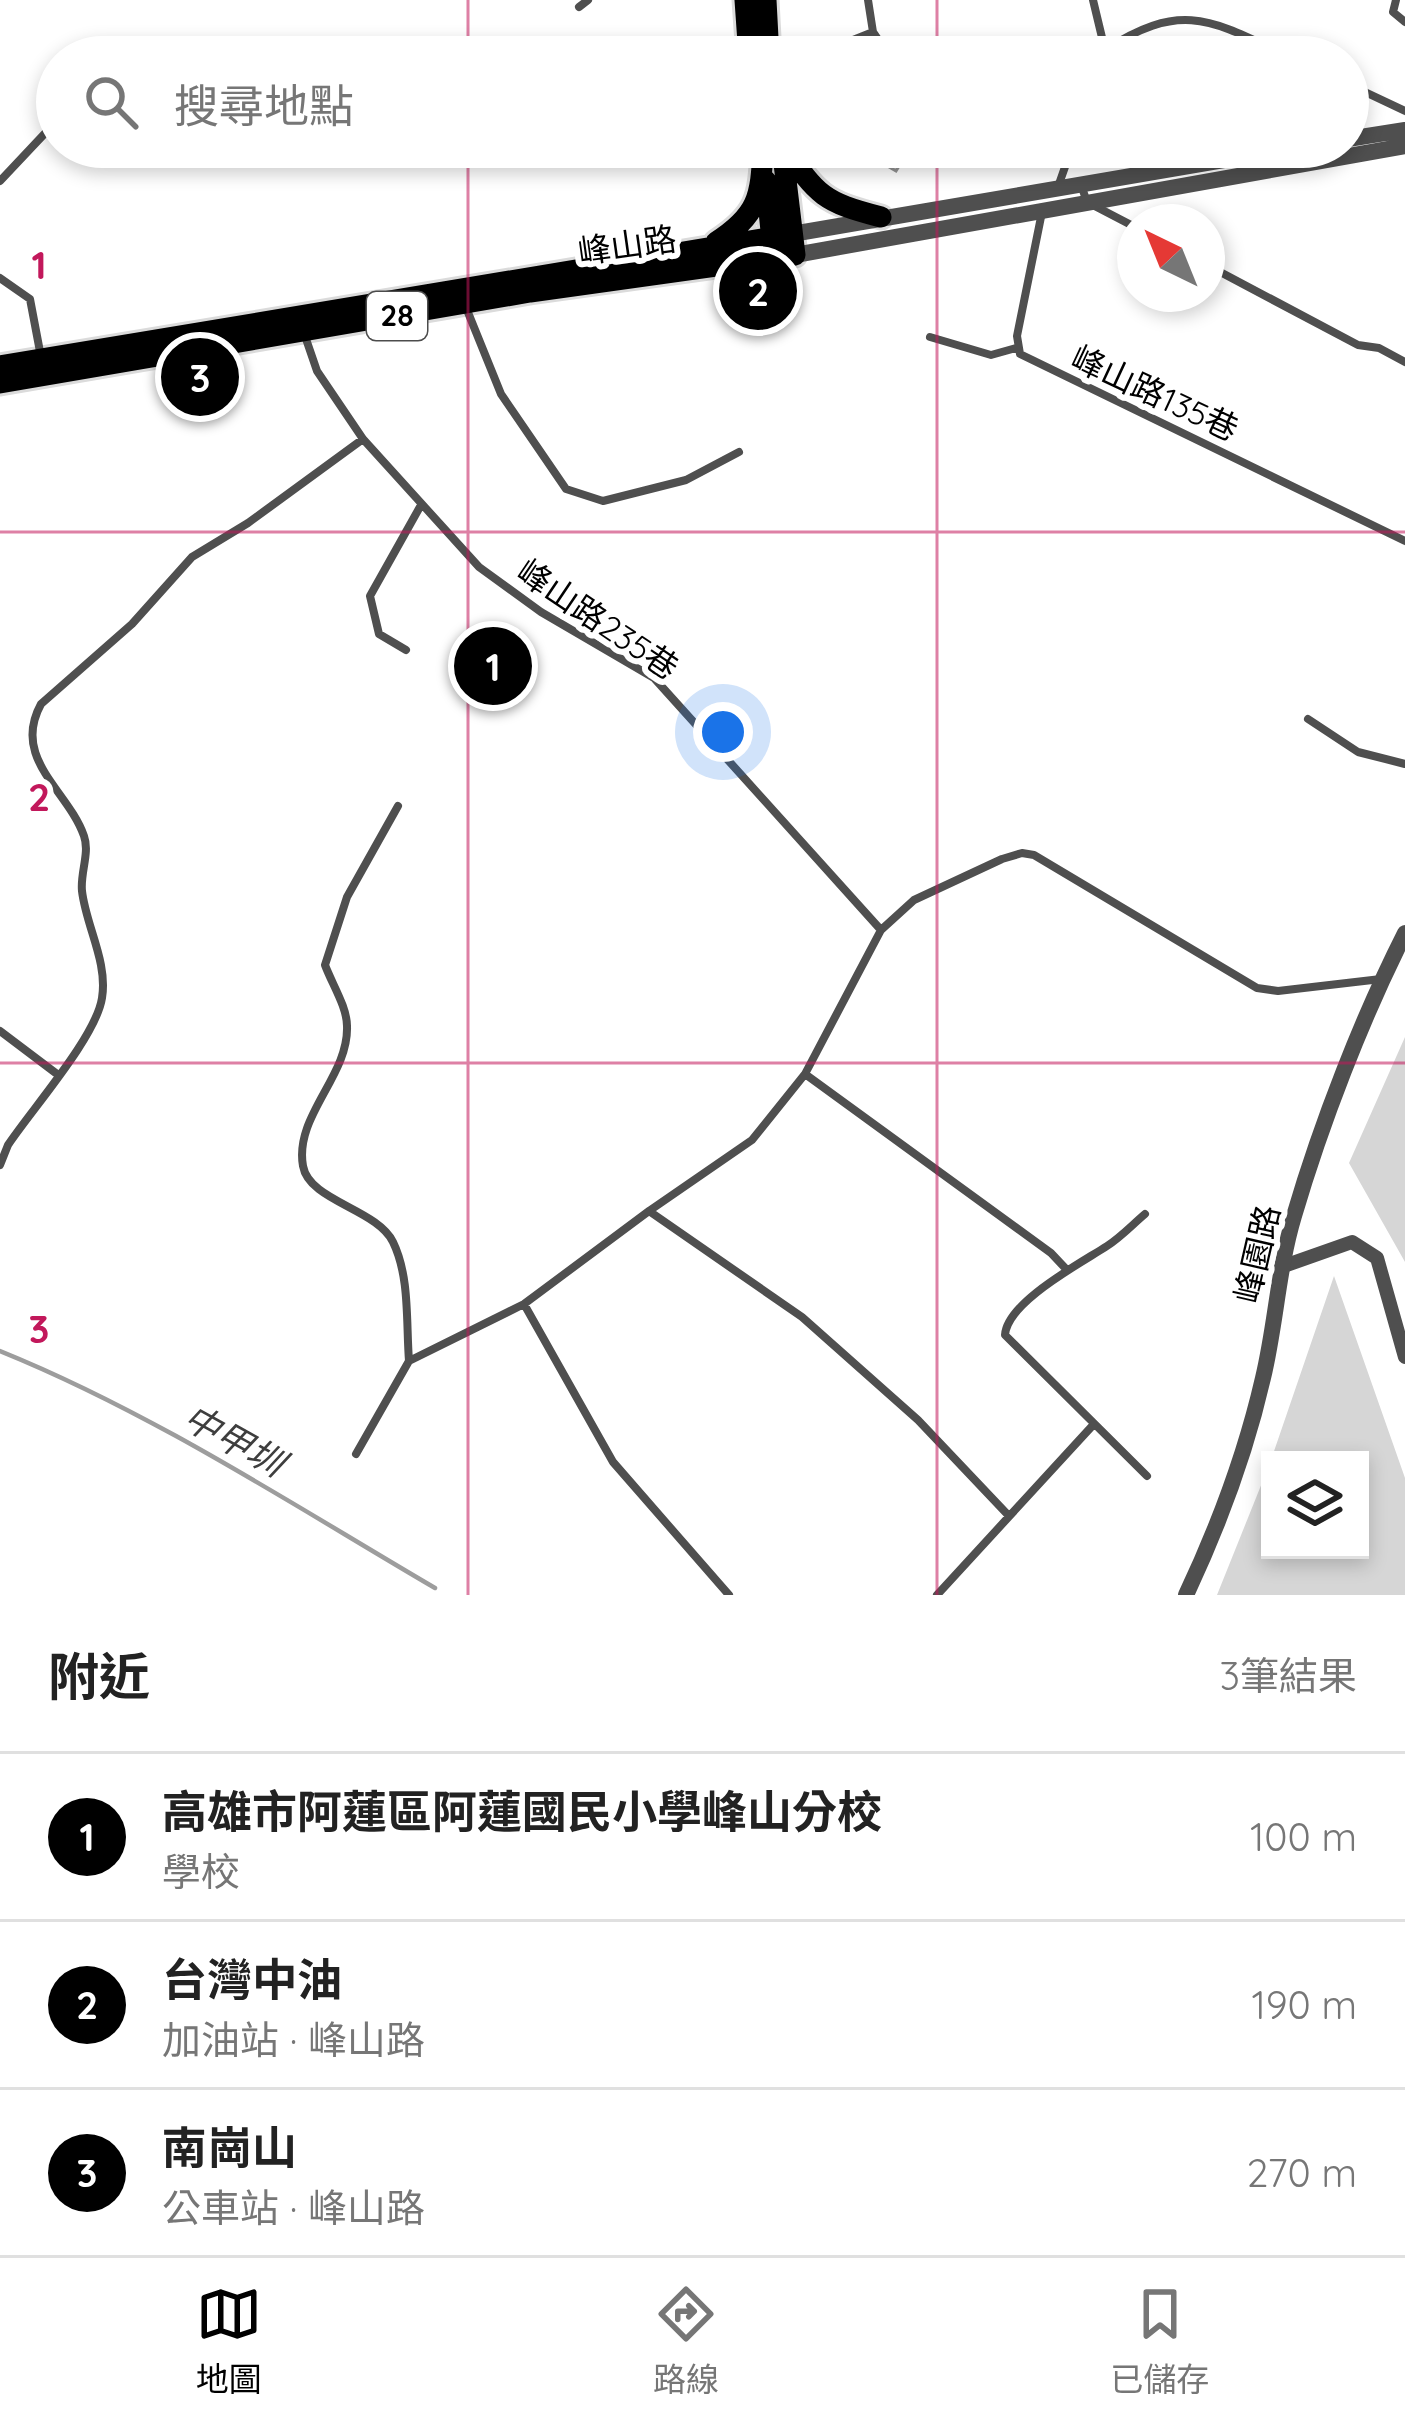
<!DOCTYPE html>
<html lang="zh-TW">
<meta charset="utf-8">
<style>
:root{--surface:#fff;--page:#f6f6f6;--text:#222;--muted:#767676;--line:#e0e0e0;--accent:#000}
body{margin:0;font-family:Quicksand,"Noto Sans TC",sans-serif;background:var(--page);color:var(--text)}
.controls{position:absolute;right:36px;bottom:36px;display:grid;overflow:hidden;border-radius:0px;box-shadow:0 6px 18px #0003}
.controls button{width:108px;height:108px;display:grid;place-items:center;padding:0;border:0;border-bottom:3px solid var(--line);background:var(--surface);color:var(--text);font:60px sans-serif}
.compass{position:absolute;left:1117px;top:204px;width:108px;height:108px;border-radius:50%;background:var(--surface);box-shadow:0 6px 18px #0003;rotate:317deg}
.you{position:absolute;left:723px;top:732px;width:42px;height:42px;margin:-30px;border:9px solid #fff;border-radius:50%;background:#1a73e8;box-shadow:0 0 0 18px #1a73e833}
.badge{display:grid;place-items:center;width:78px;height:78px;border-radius:50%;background:var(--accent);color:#fff;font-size:39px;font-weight:700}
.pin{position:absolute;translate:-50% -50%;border:6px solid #fff;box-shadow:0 3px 12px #0006}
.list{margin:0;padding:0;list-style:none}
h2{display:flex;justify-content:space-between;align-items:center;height:156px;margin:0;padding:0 48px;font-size:51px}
h2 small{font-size:39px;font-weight:400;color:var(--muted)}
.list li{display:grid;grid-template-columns:78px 1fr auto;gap:36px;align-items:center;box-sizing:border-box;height:168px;padding:0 48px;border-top:3px solid var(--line)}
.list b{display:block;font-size:45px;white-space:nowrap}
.list p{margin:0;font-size:39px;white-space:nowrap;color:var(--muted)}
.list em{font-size:39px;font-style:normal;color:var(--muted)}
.icon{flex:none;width:66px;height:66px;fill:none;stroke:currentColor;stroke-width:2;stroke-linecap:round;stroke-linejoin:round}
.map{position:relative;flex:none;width:1405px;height:1595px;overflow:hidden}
.search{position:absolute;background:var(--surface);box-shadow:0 6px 18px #0003;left:36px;right:36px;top:36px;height:132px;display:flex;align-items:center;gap:30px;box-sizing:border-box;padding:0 42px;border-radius:66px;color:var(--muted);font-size:45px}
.sheet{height:660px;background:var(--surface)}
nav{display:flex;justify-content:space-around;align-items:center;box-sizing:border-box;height:168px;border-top:3px solid var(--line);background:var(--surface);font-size:33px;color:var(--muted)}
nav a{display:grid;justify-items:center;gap:6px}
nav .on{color:var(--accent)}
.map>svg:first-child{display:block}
.green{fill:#d6d6d6}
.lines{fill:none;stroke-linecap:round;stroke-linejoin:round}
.stream{stroke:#9d9d9d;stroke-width:4.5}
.building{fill:#bfbfbf;stroke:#939393;stroke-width:3;filter:url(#shadow)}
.primary-casing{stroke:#dbdbdb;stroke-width:27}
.service{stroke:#4f4f4f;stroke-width:8}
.minor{stroke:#4f4f4f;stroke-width:14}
.tertiary{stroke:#4f4f4f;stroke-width:16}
.primary{stroke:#000;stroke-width:21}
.grid{fill:none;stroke:#c2185b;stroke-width:3;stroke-opacity:0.55}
.labels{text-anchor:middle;stroke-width:12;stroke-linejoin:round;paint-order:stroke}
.shield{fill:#fff;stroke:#4c4c4c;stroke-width:3}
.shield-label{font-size:30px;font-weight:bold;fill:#000}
.street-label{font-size:33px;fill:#000;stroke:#fff}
.water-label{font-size:36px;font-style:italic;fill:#3e3e3e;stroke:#fff}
.grid-label{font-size:39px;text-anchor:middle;font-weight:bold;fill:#c2185b;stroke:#fff;stroke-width:12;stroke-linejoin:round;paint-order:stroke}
</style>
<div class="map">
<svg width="1405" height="1595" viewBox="0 0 1405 1595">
<defs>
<filter id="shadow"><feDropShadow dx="5.5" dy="-5.5" stdDeviation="0" flood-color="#0004"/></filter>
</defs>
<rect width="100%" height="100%" fill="#fff"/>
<path class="green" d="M 1405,1037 L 1405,1262 L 1349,1163 Z
M 1334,1276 L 1405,1478 L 1405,1595 L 1217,1595 L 1270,1463 L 1270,1550 L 1360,1550 L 1360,1460 L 1271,1460 Z"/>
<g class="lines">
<path class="stream" d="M 0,1351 C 153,1413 293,1505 435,1588"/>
</g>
<path class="building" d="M 855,147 L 911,147 L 896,171 Z"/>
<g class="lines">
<g class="primary-casing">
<path id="primary" d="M 745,0 L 749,57
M 766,0 L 769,57
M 784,147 C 818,196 823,202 881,217
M 766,181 L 773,251
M 716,242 C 758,215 761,197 763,148
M 0,366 L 792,234
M 0,383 L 530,292 L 795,255 L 782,147"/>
</g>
<path class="service" d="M 868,0 L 873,32 L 890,57
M 1093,0 L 1105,50 L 1103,57
M 1396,0 L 1393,12 L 1405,22
M 579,7 L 588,0
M 1105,50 C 1183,0 1211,20 1290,57
M 828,57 L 843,44 L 873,32
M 1348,84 L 1405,111
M 0,181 L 49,129
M 1059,184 L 1072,147
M 1081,185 L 1087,202 L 1135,227
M 1042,212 L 1017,336 L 1020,354 L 1405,541
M 1207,265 L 1358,345 L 1379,348 L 1405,362
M 0,278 L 30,299 L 41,357
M 465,305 L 501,394 L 566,489 L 603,501 L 686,480 L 739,452
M 305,336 L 317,371 L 363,439 L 479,567 L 541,612 L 654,678 L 881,930
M 930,337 L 991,355 L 1016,348
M 406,650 L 379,634 L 370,596 L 421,505
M 1308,719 L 1358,752 L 1405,764
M 398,806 L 347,897 L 325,965 C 332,984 347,1007 347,1026 C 349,1076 294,1116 303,1166 C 309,1201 377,1209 393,1242 C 410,1277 406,1322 409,1361
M 0,1031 L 57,1074
M 805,1074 L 1051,1253 L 1067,1270
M 0,1165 L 8,1145 C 32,1109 96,1037 102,998 C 108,962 86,926 82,891 C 80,873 90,853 84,836 C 68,790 11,759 41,704 L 132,624 L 192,557 L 248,523 L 363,439
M 649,1211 L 802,1317 L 918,1420 L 1009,1516
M 1145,1214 C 1132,1225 1121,1237 1107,1246 C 1081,1263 1007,1302 1005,1335 L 1147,1476
M 524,1304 L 613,1462 L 729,1595
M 356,1454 L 409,1361 L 524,1304 L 649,1211 L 752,1140 L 805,1074 L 881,930 L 914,900 L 1002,859 L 1022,853 L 1034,855 L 1257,988 L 1278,991 L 1381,979
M 937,1595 L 1094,1424"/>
<path class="minor" d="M 1281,1267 L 1352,1242 L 1377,1258 L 1405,1357"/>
<path class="tertiary" d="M 1348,139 L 1405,130
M 792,234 L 1300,147
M 795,255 L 1405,146
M 1186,1595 C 1218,1527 1246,1452 1263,1378 C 1276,1324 1278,1269 1294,1216 C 1321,1124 1362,1018 1405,933"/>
<use href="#primary" class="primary"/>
</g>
<path class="grid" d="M 468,0 L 468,57M 937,0 L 937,57M 468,147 L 468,1595M 937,147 L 937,1595M 0,532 L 1405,532M 0,1063 L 1405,1063"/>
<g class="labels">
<rect class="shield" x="367" y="292" width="60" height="48" rx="9"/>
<g class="shield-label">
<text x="397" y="326">28</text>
</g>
<g class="street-label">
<text transform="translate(627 245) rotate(-8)" y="12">峰山路</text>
<text transform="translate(1155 393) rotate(25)" y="12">峰山路135巷</text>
<text transform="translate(598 619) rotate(34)" y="12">峰山路235巷</text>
<text transform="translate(1257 1254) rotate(-77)" y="12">峰園路</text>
</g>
<g class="water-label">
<text transform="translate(234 1440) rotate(29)" y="13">中甲圳</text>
</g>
</g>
<g class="grid-label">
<text x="39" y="279">1</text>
<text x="39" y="811">2</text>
<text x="39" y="1343">3</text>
</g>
</svg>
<div class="controls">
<button><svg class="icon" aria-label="layers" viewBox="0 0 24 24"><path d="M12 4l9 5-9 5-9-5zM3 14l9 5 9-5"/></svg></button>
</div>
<svg class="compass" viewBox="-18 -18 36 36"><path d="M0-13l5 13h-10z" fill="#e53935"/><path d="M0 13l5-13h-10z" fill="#767676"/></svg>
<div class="you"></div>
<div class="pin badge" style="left:493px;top:666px">1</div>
<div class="pin badge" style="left:758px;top:291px">2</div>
<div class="pin badge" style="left:200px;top:377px">3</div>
<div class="search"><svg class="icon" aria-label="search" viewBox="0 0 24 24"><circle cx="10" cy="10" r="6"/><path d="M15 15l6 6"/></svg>搜尋地點</div>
</div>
<section class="sheet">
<h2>附近<small>3筆結果</small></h2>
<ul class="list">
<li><span class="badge">1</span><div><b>高雄市阿蓮區阿蓮國民小學峰山分校</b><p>學校</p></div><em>100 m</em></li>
<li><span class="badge">2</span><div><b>台灣中油</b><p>加油站 · 峰山路</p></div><em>190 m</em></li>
<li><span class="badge">3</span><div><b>南崗山</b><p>公車站 · 峰山路</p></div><em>270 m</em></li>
</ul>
</section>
<nav>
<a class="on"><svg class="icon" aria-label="map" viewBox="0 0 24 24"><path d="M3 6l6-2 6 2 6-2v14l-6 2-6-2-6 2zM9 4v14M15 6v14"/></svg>地圖</a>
<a><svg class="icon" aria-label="directions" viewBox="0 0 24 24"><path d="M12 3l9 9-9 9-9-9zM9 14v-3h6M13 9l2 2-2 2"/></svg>路線</a>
<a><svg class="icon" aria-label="saved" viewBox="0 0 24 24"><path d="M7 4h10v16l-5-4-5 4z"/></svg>已儲存</a>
</nav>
